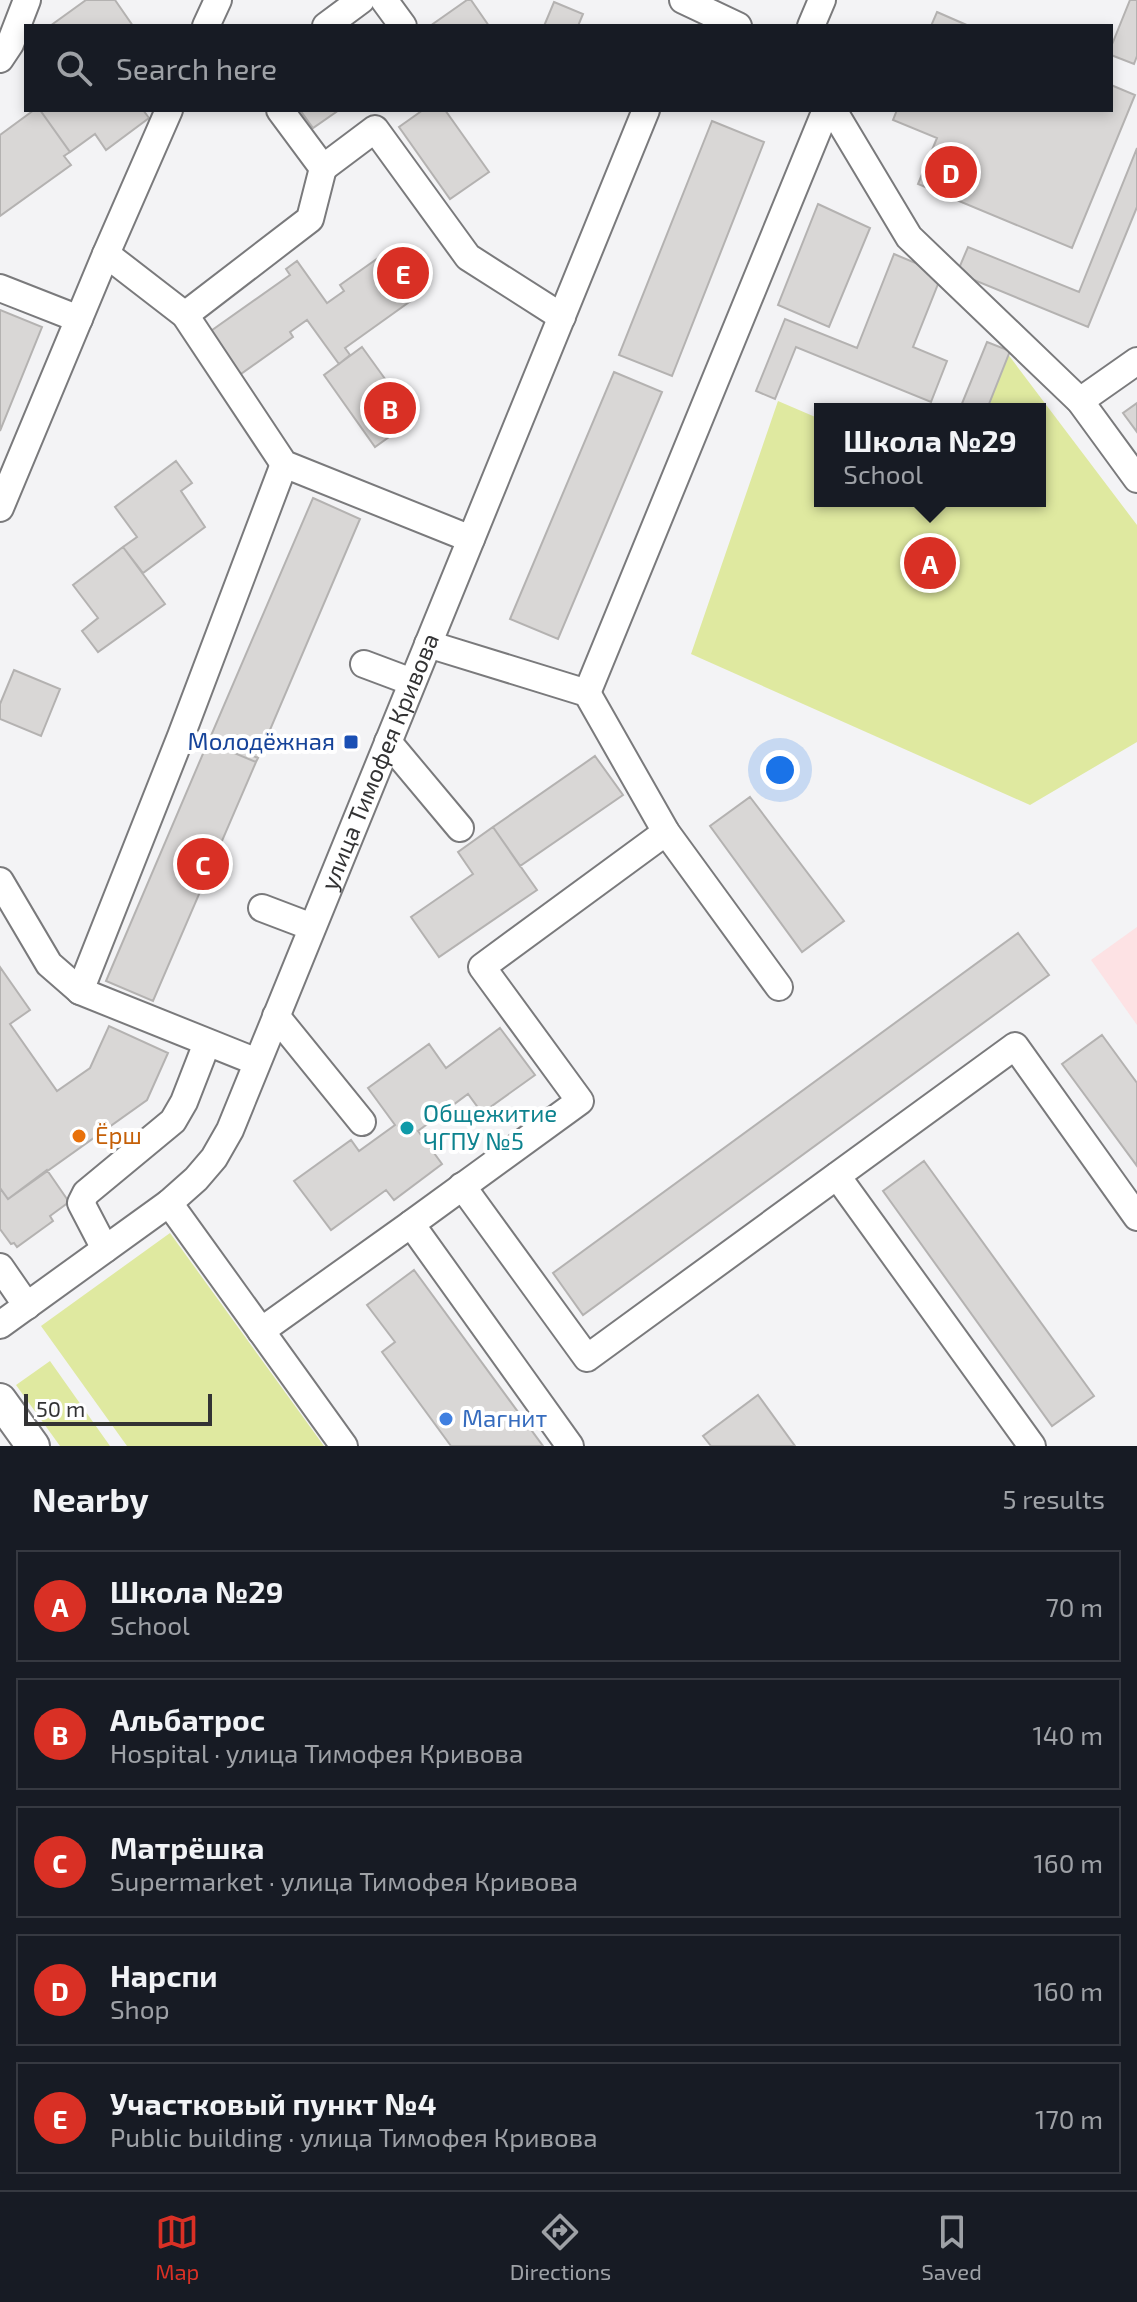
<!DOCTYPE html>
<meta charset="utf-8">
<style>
:root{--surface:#171b24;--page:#20242c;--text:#f1f3f6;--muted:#9ea1a6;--line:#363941;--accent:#d93025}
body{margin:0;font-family:"Exo 2",sans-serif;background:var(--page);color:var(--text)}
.scale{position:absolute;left:24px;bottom:20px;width:188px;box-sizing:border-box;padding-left:8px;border:4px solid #333334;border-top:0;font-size:22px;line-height:28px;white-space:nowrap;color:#333334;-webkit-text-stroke:6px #fff;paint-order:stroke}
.you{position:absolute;left:780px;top:770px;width:28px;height:28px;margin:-20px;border:6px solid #fff;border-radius:50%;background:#1a73e8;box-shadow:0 0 0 12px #1a73e833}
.badge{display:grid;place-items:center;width:52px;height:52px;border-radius:50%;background:var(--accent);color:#fff;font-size:26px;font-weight:700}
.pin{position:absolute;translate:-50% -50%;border:4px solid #fff;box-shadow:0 2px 8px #0006}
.popup{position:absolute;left:814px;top:403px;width:232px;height:104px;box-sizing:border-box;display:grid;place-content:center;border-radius:0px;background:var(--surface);filter:drop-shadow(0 2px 6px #0005);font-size:26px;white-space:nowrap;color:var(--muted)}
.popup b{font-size:30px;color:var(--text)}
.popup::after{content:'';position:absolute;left:50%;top:100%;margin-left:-16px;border:16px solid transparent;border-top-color:var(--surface)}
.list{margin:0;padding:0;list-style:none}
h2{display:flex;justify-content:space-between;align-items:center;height:104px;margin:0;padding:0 32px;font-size:34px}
h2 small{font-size:26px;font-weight:400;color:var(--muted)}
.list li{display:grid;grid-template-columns:52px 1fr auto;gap:24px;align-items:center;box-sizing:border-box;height:112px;margin:0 16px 16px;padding:0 16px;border:2px solid var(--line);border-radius:0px}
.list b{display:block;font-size:30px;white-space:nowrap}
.list p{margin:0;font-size:26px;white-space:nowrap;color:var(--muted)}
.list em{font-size:26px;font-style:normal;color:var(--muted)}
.icon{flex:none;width:44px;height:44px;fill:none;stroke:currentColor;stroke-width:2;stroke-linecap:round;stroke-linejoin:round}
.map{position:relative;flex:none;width:1137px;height:1446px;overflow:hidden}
.search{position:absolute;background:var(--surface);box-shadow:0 4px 12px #0003;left:24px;right:24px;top:24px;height:88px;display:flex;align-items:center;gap:20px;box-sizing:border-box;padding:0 28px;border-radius:0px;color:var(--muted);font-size:30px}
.sheet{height:744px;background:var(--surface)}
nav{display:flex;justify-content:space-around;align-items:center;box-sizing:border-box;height:112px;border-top:2px solid var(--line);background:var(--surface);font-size:22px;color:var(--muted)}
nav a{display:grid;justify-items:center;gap:4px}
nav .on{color:var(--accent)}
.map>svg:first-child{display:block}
.education{fill:#fde2e4}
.green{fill:#dfe9a0}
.building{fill:#d9d7d6;stroke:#b4b2b1;stroke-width:2}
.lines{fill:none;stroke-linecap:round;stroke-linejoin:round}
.minor-casing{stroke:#7a7a7c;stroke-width:30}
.major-casing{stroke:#7a7a7c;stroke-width:36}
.minor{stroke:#fff;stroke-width:26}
.major{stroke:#fff;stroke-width:32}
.transit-dot{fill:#1a4fb4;stroke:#fff;stroke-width:3}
.culture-dot{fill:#0f9aa8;stroke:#fff;stroke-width:3}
.food-dot{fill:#e8710a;stroke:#fff;stroke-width:3}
.shop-dot{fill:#3f7fe0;stroke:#fff;stroke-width:3}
.labels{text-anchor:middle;stroke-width:8;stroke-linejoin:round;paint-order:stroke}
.transit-label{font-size:24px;fill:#164399;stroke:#fff;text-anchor:end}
.street-label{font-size:24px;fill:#333334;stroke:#fff}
.culture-label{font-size:24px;fill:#0d838f;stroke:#fff;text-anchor:start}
.food-label{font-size:24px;fill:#c56008;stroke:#fff;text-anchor:start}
.shop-label{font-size:24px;fill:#366cbe;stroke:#fff;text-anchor:start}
</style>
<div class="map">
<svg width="1137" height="1446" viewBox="0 0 1137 1446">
<rect width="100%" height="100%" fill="#f3f3f5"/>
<path class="education" d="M 1137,927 L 1137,1025 L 1091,960 Z"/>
<path class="green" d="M 1004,349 L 1137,525 L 1137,742 L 1030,805 L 691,654 L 778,401 L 820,419 L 820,501 L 1040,501 L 1040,409 L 976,409 Z
M 170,1233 L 324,1446 L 127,1446 L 41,1326 Z
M 50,1361 L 110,1446 L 60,1446 L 16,1385 Z"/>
<path class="building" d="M 86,0 L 115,0 L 133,26 L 50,26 Z
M 467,0 L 471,0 L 489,26 L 430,26 Z
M 1130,0 L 1137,0 L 1137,56 L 1134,64 L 1111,55 L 1111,47 Z
M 554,2 L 583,14 L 578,26 L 544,26 Z
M 937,12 L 969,26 L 931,26 Z
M 1111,85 L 1135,95 L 1072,248 L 918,184 L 937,138 L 893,120 L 897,110 L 1111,110 Z
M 34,110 L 40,110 L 70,152 L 64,156 L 71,165 L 0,216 L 0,135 Z
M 40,110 L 143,110 L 149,118 L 106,150 L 95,134 L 70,152 Z
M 300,110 L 339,110 L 313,128 Z
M 423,110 L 445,110 L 489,172 L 450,199 L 399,127 Z
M 712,121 L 764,142 L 672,376 L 619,355 Z
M 1137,148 L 1137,207 L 1088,327 L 957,273 L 968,247 L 1079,292 Z
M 818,204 L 870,228 L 829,327 L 778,305 Z
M 395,246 L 426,290 L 345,348 L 350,355 L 339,364 L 307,320 L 290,332 L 293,337 L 238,376 L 208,333 L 290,275 L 286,269 L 297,261 L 327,303 L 344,291 L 340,285 Z
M 894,254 L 942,274 L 913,347 L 947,361 L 931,402 L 796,347 L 775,399 L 756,391 L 785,319 L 857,348 Z
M 0,310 L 42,327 L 0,431 Z
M 987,342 L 1010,351 L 987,409 L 968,409 L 961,406 Z
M 362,347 L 414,419 L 375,447 L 324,375 Z
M 614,372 L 662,392 L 558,639 L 510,619 Z
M 1137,403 L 1137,432 L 1123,413 Z
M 176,461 L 192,483 L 181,491 L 205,527 L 143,573 L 123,547 L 137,537 L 115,507 Z
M 313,498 L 360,519 L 258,758 L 210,738 Z
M 123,547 L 165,604 L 98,652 L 82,631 L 98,618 L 73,585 Z
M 14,670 L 60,689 L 41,736 L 0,719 L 0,704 Z
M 210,738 L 258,758 L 256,762 L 208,742 Z
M 208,742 L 256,762 L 153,1001 L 106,981 Z
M 595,756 L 623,795 L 520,866 L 493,827 Z
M 750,797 L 844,921 L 802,952 L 710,826 Z
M 493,827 L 537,890 L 439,957 L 411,917 L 473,874 L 458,852 Z
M 1018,933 L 1049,975 L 583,1315 L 553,1273 Z
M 0,967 L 30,1010 L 10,1024 L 57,1091 L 90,1068 L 109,1026 L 168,1053 L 147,1100 L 8,1199 L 0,1188 Z
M 500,1028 L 535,1075 L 482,1113 L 468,1094 L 418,1131 L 442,1164 L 394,1200 L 386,1190 L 331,1230 L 294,1181 L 351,1140 L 359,1151 L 395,1125 L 368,1088 L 429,1044 L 446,1068 Z
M 1102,1035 L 1137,1083 L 1137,1166 L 1062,1064 Z
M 924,1161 L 1094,1396 L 1052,1426 L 883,1191 Z
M 47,1170 L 69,1202 L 50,1216 L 53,1221 L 17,1247 L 14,1243 L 11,1244 L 0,1229 L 0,1188 L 8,1199 Z
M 414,1270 L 543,1446 L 451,1446 L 382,1352 L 395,1342 L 367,1305 Z
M 758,1395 L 795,1446 L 711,1446 L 703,1436 Z"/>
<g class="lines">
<g class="minor-casing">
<g id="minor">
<path d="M 384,0 L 403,26"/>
<path d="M 683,0 L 738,26"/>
<path d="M 206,26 L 218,0"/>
<path d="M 326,26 L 361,0"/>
<path d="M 811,26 L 822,0"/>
<path d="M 0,59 L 10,44 L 27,0"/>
<path d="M 280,110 L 323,168 L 375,129 L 468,257 L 562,317"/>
<path d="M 833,110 L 909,237 L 1080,401 L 1137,479"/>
<path d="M 106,254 L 185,315 L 284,464 L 471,539"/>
<path d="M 0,288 L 79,319"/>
<path d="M 185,315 L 310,219 L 323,168"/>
<path d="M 1080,401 L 1137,361"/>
<path d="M 0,508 L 106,254 L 169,110"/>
<path d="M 428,644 L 587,693 L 666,832 L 779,987"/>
<path d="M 364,664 L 412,682"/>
<path d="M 587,693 L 826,110"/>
<path d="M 388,742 L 460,828"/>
<path d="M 0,881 L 49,964 L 80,991 L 257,1062"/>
<path d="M 262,908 L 312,927"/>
<path d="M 80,991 L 181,736 L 284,464"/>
<path d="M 276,1016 L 362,1122"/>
<path d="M 837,1176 L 1032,1446"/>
<path d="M 462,1186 L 587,1358 L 1015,1046 L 1137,1217"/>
<path d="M 169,1203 L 344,1446"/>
<path d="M 411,1224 L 580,1101 L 482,967 L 666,832"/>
<path d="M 105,1249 L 81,1203 L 86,1193 L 173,1121 L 184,1102 L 207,1043"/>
<path d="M 0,1267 L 27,1306"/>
<path id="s1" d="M 0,1325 L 169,1203 L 196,1179 L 214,1158 L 230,1130 L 646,110"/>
<path d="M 261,1331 L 411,1224 L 570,1446"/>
</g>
</g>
<g class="major-casing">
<path id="major" d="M 0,1400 L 33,1446"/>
</g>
<use href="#minor" class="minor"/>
<use href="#major" class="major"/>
</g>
<rect class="transit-dot" x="343" y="734" width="16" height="16" rx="4"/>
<circle class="culture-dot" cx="407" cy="1128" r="8"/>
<circle class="food-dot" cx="79" cy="1136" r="8"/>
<circle class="shop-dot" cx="446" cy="1419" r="8"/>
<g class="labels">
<g class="transit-label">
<text x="335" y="750">Молодёжная</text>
</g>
<g class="street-label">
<text dy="8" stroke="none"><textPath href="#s1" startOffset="702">улица Тимофея Кривова</textPath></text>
</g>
<g class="culture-label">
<text x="423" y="1122">Общежитие<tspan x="423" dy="28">ЧГПУ №5</tspan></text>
</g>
<g class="food-label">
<text x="95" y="1144">Ёрш</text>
</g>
<g class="shop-label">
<text x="462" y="1427">Магнит</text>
</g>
</g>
</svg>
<div class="scale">50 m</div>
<div class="you"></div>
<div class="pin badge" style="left:930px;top:563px">A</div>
<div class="popup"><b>Школа №29</b>School</div>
<div class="pin badge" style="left:390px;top:408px">B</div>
<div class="pin badge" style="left:203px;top:864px">C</div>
<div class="pin badge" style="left:951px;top:172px">D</div>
<div class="pin badge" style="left:403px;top:273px">E</div>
<div class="search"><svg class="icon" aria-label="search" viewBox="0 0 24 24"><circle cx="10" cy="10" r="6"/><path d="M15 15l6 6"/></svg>Search here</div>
</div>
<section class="sheet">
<h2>Nearby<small>5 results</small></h2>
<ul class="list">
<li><span class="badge">A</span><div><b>Школа №29</b><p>School</p></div><em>70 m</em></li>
<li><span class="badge">B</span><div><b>Альбатрос</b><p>Hospital · улица Тимофея Кривова</p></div><em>140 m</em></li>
<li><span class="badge">C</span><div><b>Матрёшка</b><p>Supermarket · улица Тимофея Кривова</p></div><em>160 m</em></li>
<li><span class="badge">D</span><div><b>Нарспи</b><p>Shop</p></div><em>160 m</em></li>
<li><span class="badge">E</span><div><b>Участковый пункт №4</b><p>Public building · улица Тимофея Кривова</p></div><em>170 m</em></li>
</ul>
</section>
<nav>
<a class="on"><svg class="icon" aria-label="map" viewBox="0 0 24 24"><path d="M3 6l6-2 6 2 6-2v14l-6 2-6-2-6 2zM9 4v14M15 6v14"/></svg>Map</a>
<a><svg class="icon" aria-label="directions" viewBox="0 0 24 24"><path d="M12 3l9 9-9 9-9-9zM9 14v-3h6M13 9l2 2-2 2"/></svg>Directions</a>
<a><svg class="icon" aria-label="saved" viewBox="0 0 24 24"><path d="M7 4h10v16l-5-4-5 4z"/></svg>Saved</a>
</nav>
